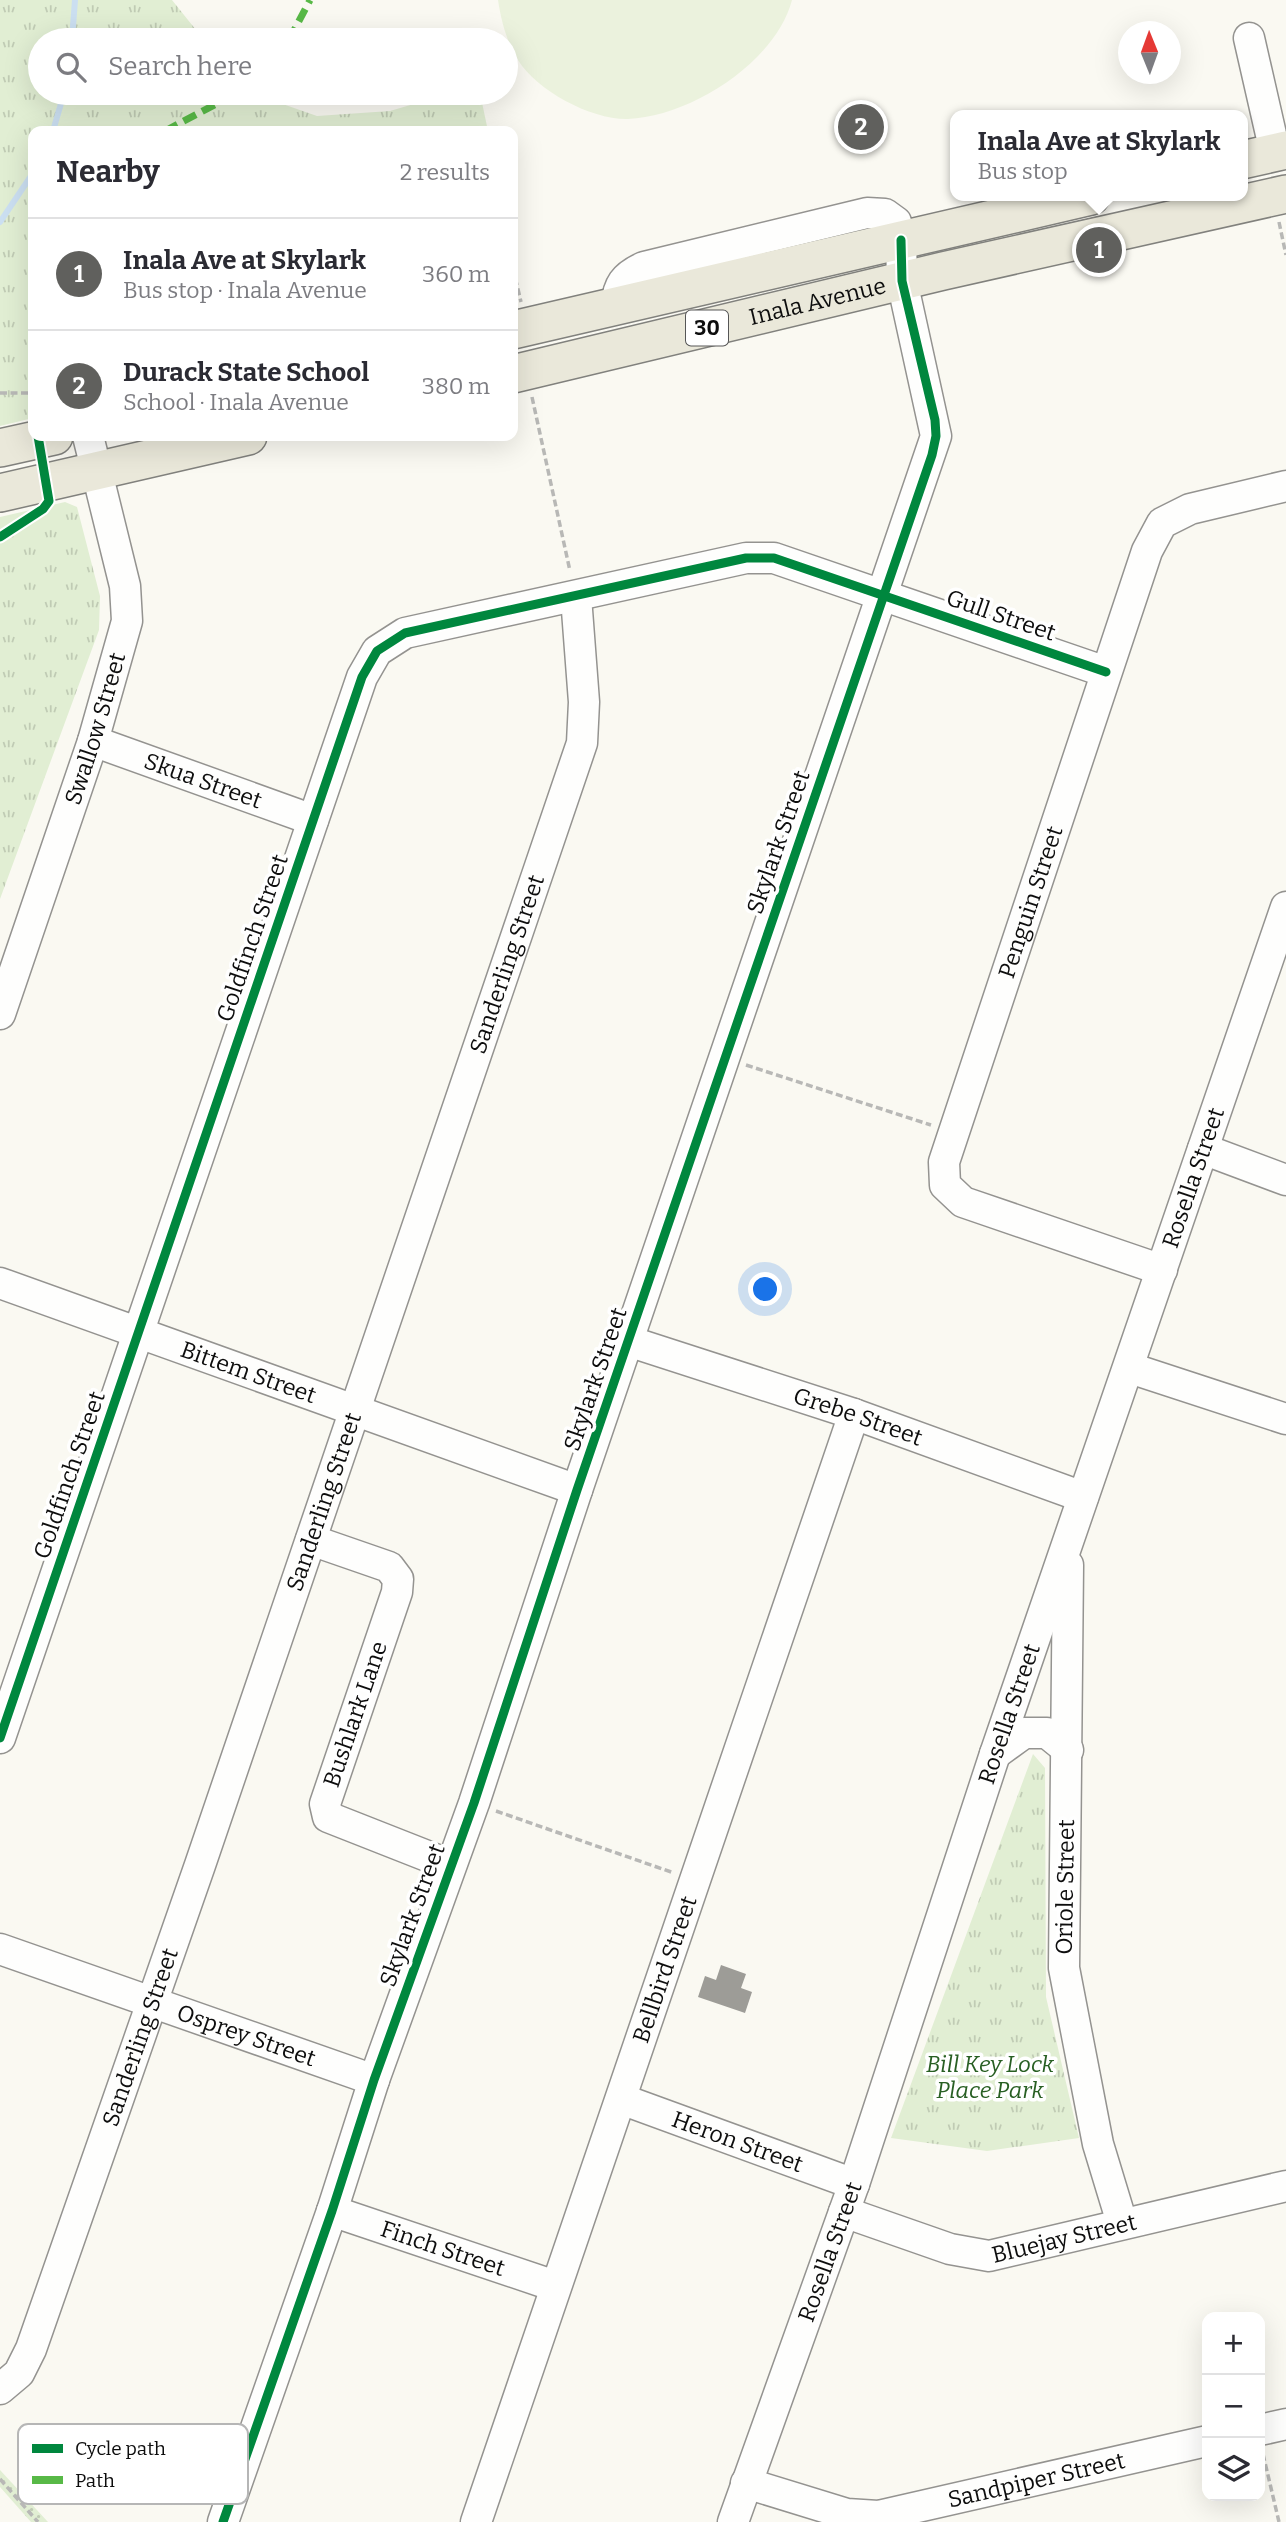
<!DOCTYPE html>
<meta charset="utf-8">
<style>
:root{--surface:#fff;--page:#f2f2f3;--text:#2b2b33;--muted:#7c7c81;--line:#e1e1e2;--accent:#60605d}
body{margin:0;font-family:Bitter,serif;background:var(--page);color:var(--text)}
.controls{position:absolute;right:21px;bottom:21px;display:grid;overflow:hidden;border-radius:14px;box-shadow:0 7px 28px #0002}
.controls button{width:63px;height:63px;display:grid;place-items:center;padding:0;border:0;border-bottom:2px solid var(--line);background:var(--surface);color:var(--text);font:35px sans-serif}
.compass{position:absolute;left:1118px;top:21px;width:63px;height:63px;border-radius:50%;background:var(--surface);box-shadow:0 7px 28px #0002;rotate:359deg}
.you{position:absolute;left:766px;top:1290px;width:24px;height:24px;margin:-18px;border:5px solid #fff;border-radius:50%;background:#1a73e8;box-shadow:0 0 0 10px #1a73e833}
.badge{display:grid;place-items:center;width:46px;height:46px;border-radius:50%;background:var(--accent);color:#fff;font-size:23px;font-weight:700}
.pin{position:absolute;translate:-50% -50%;border:4px solid #fff;box-shadow:0 2px 7px #0006}
.popup{position:absolute;left:950px;top:110px;width:298px;height:91px;box-sizing:border-box;display:grid;place-content:center;border-radius:14px;background:var(--surface);filter:drop-shadow(0 2px 5px #0005);font-size:23px;white-space:nowrap;color:var(--muted)}
.popup b{font-size:26px;color:var(--text)}
.popup::after{content:'';position:absolute;left:50%;top:100%;margin-left:-14px;border:14px solid transparent;border-top-color:var(--surface)}
.list{margin:0;padding:0;list-style:none}
h2{display:flex;justify-content:space-between;align-items:center;height:91px;margin:0;padding:0 28px;font-size:30px}
h2 small{font-size:23px;font-weight:400;color:var(--muted)}
.list li{display:grid;grid-template-columns:46px 1fr auto;gap:21px;align-items:center;box-sizing:border-box;height:112px;padding:0 28px;border-top:2px solid var(--line)}
.list b{display:block;font-size:26px;white-space:nowrap}
.list p{margin:0;font-size:23px;white-space:nowrap;color:var(--muted)}
.list em{font-size:23px;font-style:normal;color:var(--muted)}
.icon{flex:none;width:38px;height:38px;fill:none;stroke:currentColor;stroke-width:2;stroke-linecap:round;stroke-linejoin:round}
.map{position:relative;flex:none;width:1286px;height:2522px;overflow:hidden}
.search{position:absolute;background:var(--surface);box-shadow:0 7px 28px #0002;left:28px;top:28px;width:490px;height:77px;display:flex;align-items:center;gap:18px;box-sizing:border-box;padding:0 24px;border-radius:38px;color:var(--muted);font-size:26px}
.panel{position:absolute;background:var(--surface);box-shadow:0 7px 28px #0002;left:28px;top:126px;width:490px;height:315px;border-radius:14px}
.map>svg:first-child{display:block}
.grass{fill:url(#grass-dots)}
.park{fill:url(#park-tufts)}
.pitch{fill:#ebf2dd}
.lines{fill:none;stroke-linecap:round;stroke-linejoin:round}
.stream{stroke:#cbdff1;stroke-width:6}
.building{fill:#9d9c97}
.minor-casing{stroke:#949390;stroke-width:33}
.major-casing{stroke:#81817d;stroke-width:40}
.path{stroke:#b8b8b6;stroke-width:3.5;stroke-dasharray:7 3.5;stroke-linecap:butt}
.minor{stroke:#fefefd;stroke-width:30}
.major{stroke:#eae8da;stroke-width:37}
.quiet{stroke:#58b947;stroke-width:7;stroke-dasharray:14 7;stroke-linecap:butt}
.cycleway-casing{stroke:#fff;stroke-width:13}
.cycleway{stroke:#00873e;stroke-width:9}
.labels{text-anchor:middle;stroke-width:7;stroke-linejoin:round;paint-order:stroke}
.shield{fill:#fff;stroke:#565656;stroke-width:2}
.shield-label{font-size:21px;font-weight:bold;fill:#0d0d0d}
.street-label{font-size:23px;fill:#0d0d0d;stroke:#fff}
.park-label{font-size:23px;font-style:italic;fill:#285f23;stroke:#fff}
.key{fill:#fff;stroke:#b6b6b6;stroke-width:2}
.key-label{font-size:19px;fill:#0d0d0d}
</style>
<div class="map">
<svg width="1286" height="2522" viewBox="0 0 1286 2522">
<defs>
<pattern id="grass-dots" width="8" height="8" patternUnits="userSpaceOnUse" patternTransform="scale(1.75)"><rect width="8" height="8" fill="#e1eed3"/><path d="M2 2h.1M6 6h.1" fill="none" stroke="#c0cbb4" stroke-width="1.8" stroke-linecap="round"/></pattern>
<pattern id="park-tufts" width="24" height="20" patternUnits="userSpaceOnUse" patternTransform="scale(1.75)"><rect width="24" height="20" fill="#e1eed3"/><path d="M3 7l-1-3M5 7V3M7 7l1-3M15 17l-1-3M17 17v-4M19 17l1-3" fill="none" stroke="#c0cbb4"/></pattern>
</defs>
<rect width="100%" height="100%" fill="#faf9f2"/>
<path class="grass" d="M 0,2470 L 48,2522 L 31,2522 L 0,2487 Z"/>
<path class="park" d="M 0,0 L 172,0 L 204,40 L 40,40 L 40,93 L 251,93 L 317,116 L 390,111 L 451,93 L 480,93 L 488,131 L 33,131 L 33,418 L 0,426 Z
M 65,502 L 77,507 L 100,596 L 99,630 L 0,899 L 0,517 Z
M 1033,1754 L 1045,1768 L 1046,1997 L 1079,2138 L 987,2151 L 891,2138 Z"/>
<path class="pitch" d="M 498,0 L 792,0 C 776,62 690,117 628,119 C 592,120 537,91 518,60 C 507,43 501,20 498,0 Z"/>
<g class="lines">
<path class="stream" d="M 72,40 L 75,0
M 53,131 L 64,93
M 0,222 L 33,173"/>
</g>
<path class="building" d="M 721,1965 L 746,1974 L 741,1988 L 752,1992 L 745,2013 L 698,1997 L 705,1976 L 716,1980 Z"/>
<g class="lines">
<g class="minor-casing">
<g id="minor">
<path d="M 1249,38 L 1275,152"/>
<path id="s1" d="M 93,741 L 313,820"/>
<path id="s2" d="M 0,1014 L 93,741 L 127,621 L 125,586 L 88,436"/>
<path d="M 1203,1149 L 1286,1180"/>
<path id="s3" d="M 1162,1270 L 963,1202 L 945,1185 L 944,1162 L 1147,551 L 1162,523 L 1190,509 L 1286,486"/>
<path id="s4" d="M 0,1283 L 577,1490"/>
<path id="s5" d="M 628,1341 L 854,1414 L 1083,1497"/>
<path d="M 1130,1368 L 1286,1419"/>
<path d="M 311,1540 L 389,1567 L 398,1579 L 397,1592 L 325,1804 L 328,1817 L 450,1865"/>
<path d="M 1068,1565 L 1064,1968 L 1098,2144 L 1122,2223"/>
<path d="M 0,1738 L 362,677 L 377,651 L 405,633 L 746,558 L 774,558 L 1106,672"/>
<path d="M 995,1754 L 1024,1733 L 1047,1733 L 1068,1750"/>
<path id="s6" d="M 0,1949 L 374,2080"/>
<path id="s7" d="M 621,2099 L 854,2184"/>
<path id="s8" d="M 332,2211 L 555,2286"/>
<path id="s9" d="M 844,2212 L 950,2249 L 989,2256 L 1286,2186"/>
<path id="s10" d="M 0,2389 L 19,2373 L 31,2349 L 200,1865 L 582,743 L 584,702 L 576,597"/>
<path d="M 1260,2430 L 1286,2424"/>
<path id="s11" d="M 746,2483 L 847,2514 L 878,2516 L 1207,2441"/>
<path d="M 223,2522 L 332,2211 L 374,2080 L 474,1803 L 577,1490 L 936,436 L 902,281 L 901,240 L 896,222 L 885,214 L 867,213 L 644,267 C 624,276 618,285 616,306"/>
<path id="s12" d="M 476,2522 L 854,1414"/>
<path id="s13" d="M 733,2522 L 854,2184 L 995,1754 L 1286,907"/>
</g>
</g>
<g class="major-casing">
<g id="major">
<path d="M 1242,160 L 1286,150"/>
<path d="M 513,330 L 1091,196"/>
<path id="s14" d="M 513,374 L 943,271 L 1286,194"/>
<path d="M 0,448 L 54,436"/>
<path d="M 0,493 L 248,436"/>
</g>
</g>
<path class="path" d="M 1279,222 L 1286,255
M 513,268 L 521,302
M 0,393 L 29,393
M 532,397 L 570,571
M 746,1065 L 931,1125
M 496,1811 L 674,1873
M 1263,2454 L 1279,2522
M 0,2479 L 38,2522"/>
<use href="#minor" class="minor"/>
<use href="#major" class="major"/>
<path class="quiet" d="M 289,40 L 310,0
M 165,131 L 237,93"/>
<g class="cycleway-casing">
<path id="cycleway" d="M 0,537 L 43,509 L 49,501 L 38,436
M 0,1738 L 362,677 L 377,651 L 405,633 L 746,558 L 774,558 L 1106,672
M 223,2522 L 332,2211 L 374,2080 L 474,1803 L 577,1490 L 932,455 L 936,436 L 935,420 L 902,281 L 901,240"/>
</g>
<use href="#cycleway" class="cycleway"/>
</g>
<g class="labels">
<rect class="shield" x="686" y="310.5" width="42" height="35" rx="5"/>
<g class="shield-label">
<text x="707" y="335">30</text>
</g>
<g class="street-label">
<text dy="8" stroke="none"><textPath href="#s14" startOffset="313">Inala Avenue</textPath></text>
<text transform="translate(1001 615) rotate(19)" y="8">Gull Street</text>
<text dy="8" stroke="none"><textPath href="#s2" startOffset="301">Swallow Street</textPath></text>
<text dy="8" stroke="none"><textPath href="#s1" startOffset="117">Skua Street</textPath></text>
<text transform="translate(778 842) rotate(-71)" y="8">Skylark Street</text>
<text dy="8" stroke="none"><textPath href="#s3" startOffset="532">Penguin Street</textPath></text>
<text transform="translate(252 938) rotate(-71)" y="8">Goldfinch Street</text>
<text dy="8" stroke="none"><textPath href="#s10" startOffset="1516">Sanderling Street</textPath></text>
<text dy="8" stroke="none"><textPath href="#s13" startOffset="1421">Rosella Street</textPath></text>
<text dy="8" stroke="none"><textPath href="#s4" startOffset="264">Bittem Street</textPath></text>
<text transform="translate(595 1379) rotate(-71)" y="8">Skylark Street</text>
<text dy="8" stroke="none"><textPath href="#s5" startOffset="242">Grebe Street</textPath></text>
<text transform="translate(69 1475) rotate(-71)" y="8">Goldfinch Street</text>
<text dy="8" stroke="none"><textPath href="#s10" startOffset="948">Sanderling Street</textPath></text>
<text transform="translate(355 1714) rotate(-71)" y="8">Bushlark Lane</text>
<text dy="8" stroke="none"><textPath href="#s13" startOffset="854">Rosella Street</textPath></text>
<text transform="translate(1065 1887) rotate(-89)" y="8">Oriole Street</text>
<text transform="translate(412 1915) rotate(-70)" y="8">Skylark Street</text>
<text dy="8" stroke="none"><textPath href="#s12" startOffset="584">Bellbird Street</textPath></text>
<text dy="8" stroke="none"><textPath href="#s6" startOffset="261">Osprey Street</textPath></text>
<text dy="8" stroke="none"><textPath href="#s10" startOffset="382">Sanderling Street</textPath></text>
<text dy="8" stroke="none"><textPath href="#s7" startOffset="124">Heron Street</textPath></text>
<text dy="8" stroke="none"><textPath href="#s9" startOffset="229">Bluejay Street</textPath></text>
<text dy="8" stroke="none"><textPath href="#s8" startOffset="117">Finch Street</textPath></text>
<text dy="8" stroke="none"><textPath href="#s13" startOffset="287">Rosella Street</textPath></text>
<text dy="8" stroke="none"><textPath href="#s11" startOffset="299">Sandpiper Street</textPath></text>
</g>
<g class="park-label">
<text x="990" y="2072">Bill Key Lock<tspan x="990" dy="26">Place Park</tspan></text>
</g>
</g>
<rect x="18" y="2424" width="230" height="80" rx="10" class="key"/>
<rect x="32" y="2444" width="31" height="9" fill="#00873e"/>
<rect x="32" y="2476" width="31" height="8" fill="#58b947"/>
<g class="key-label">
<text x="75" y="2455">Cycle path</text>
<text x="75" y="2487">Path</text>
</g>
</svg>
<div class="controls">
<button>+</button>
<button>−</button>
<button><svg class="icon" aria-label="layers" viewBox="0 0 24 24"><path d="M12 4l9 5-9 5-9-5zM3 14l9 5 9-5"/></svg></button>
</div>
<svg class="compass" viewBox="-18 -18 36 36"><path d="M0-13l5 13h-10z" fill="#e53935"/><path d="M0 13l5-13h-10z" fill="#7c7c81"/></svg>
<div class="you"></div>
<div class="pin badge" style="left:1099px;top:250px">1</div>
<div class="popup"><b>Inala Ave at Skylark</b>Bus stop</div>
<div class="pin badge" style="left:861px;top:127px">2</div>
<div class="search"><svg class="icon" aria-label="search" viewBox="0 0 24 24"><circle cx="10" cy="10" r="6"/><path d="M15 15l6 6"/></svg>Search here</div>
<section class="panel">
<h2>Nearby<small>2 results</small></h2>
<ul class="list">
<li><span class="badge">1</span><div><b>Inala Ave at Skylark</b><p>Bus stop · Inala Avenue</p></div><em>360 m</em></li>
<li><span class="badge">2</span><div><b>Durack State School</b><p>School · Inala Avenue</p></div><em>380 m</em></li>
</ul>
</section>
</div>
